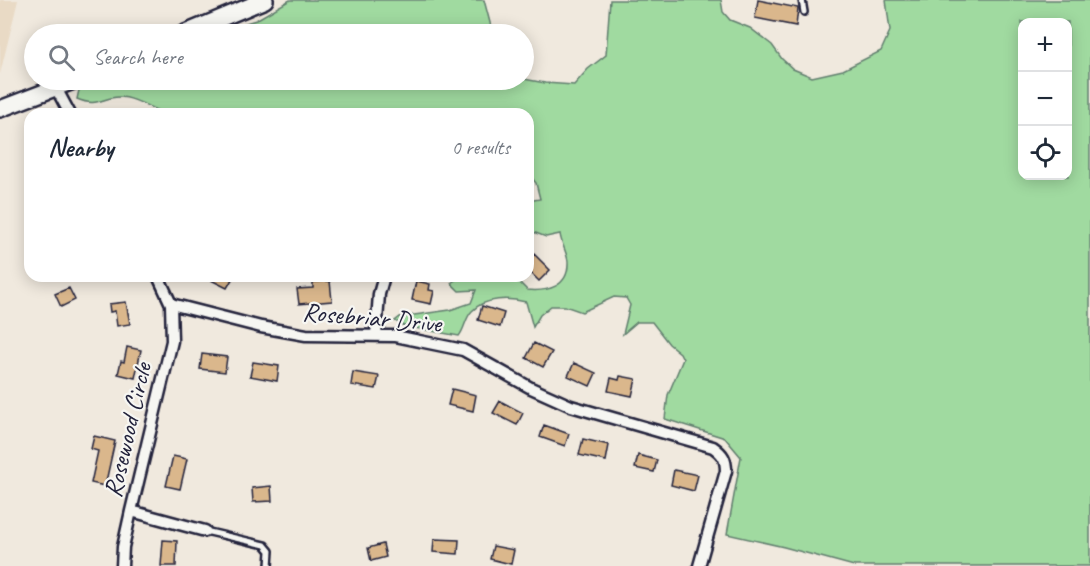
<!DOCTYPE html>
<meta charset="utf-8">
<style>
:root{--surface:#fff;--page:#f6f6f7;--text:#1f2937;--muted:#747a83;--line:#e0e1e3}
body{margin:0;font-family:Caveat,sans-serif;background:var(--page);color:var(--text)}
.controls{position:absolute;right:18px;top:18px;display:grid;overflow:hidden;border-radius:12px;box-shadow:0 3px 15px #0003}
.controls button{width:54px;height:54px;display:grid;place-items:center;padding:0;border:0;border-bottom:2px solid var(--line);background:var(--surface);color:var(--text);font:30px sans-serif}
.list{margin:0;padding:0;list-style:none}
h2{display:flex;justify-content:space-between;align-items:center;height:78px;margin:0;padding:0 24px;font-size:26px}
h2 small{font-size:20px;font-weight:400;color:var(--muted)}
.icon{flex:none;width:33px;height:33px;fill:none;stroke:currentColor;stroke-width:2;stroke-linecap:round;stroke-linejoin:round}
.map{position:relative;flex:none;width:1090px;height:566px;overflow:hidden}
.search{position:absolute;background:var(--surface);box-shadow:0 3px 15px #0003;left:24px;top:24px;width:510px;height:66px;display:flex;align-items:center;gap:15px;box-sizing:border-box;padding:0 21px;border-radius:33px;color:var(--muted);font-size:22px}
.panel{position:absolute;background:var(--surface);box-shadow:0 3px 15px #0003;left:24px;top:108px;width:510px;height:174px;border-radius:18px}
.map>svg:first-child{display:block}
.built{fill:#e9dac5}
.green{fill:#a0daa0;stroke:#617e6e;stroke-width:1.5;fill-rule:evenodd}
.building{fill:#dab78c;stroke:#22223b;stroke-width:1.5}
.lines{fill:none;stroke-linecap:round;stroke-linejoin:round}
.lane-casing{stroke:#22223b;stroke-width:10}
.street-casing{stroke:#22223b;stroke-width:15}
.secondary-casing{stroke:#22223b;stroke-width:20}
.lane{stroke:#f6f6f2;stroke-width:5}
.street{stroke:#f6f6f2;stroke-width:10}
.secondary{stroke:#f6f6f2;stroke-width:15}
.labels{text-anchor:middle;stroke-width:4.5;stroke-linejoin:round;paint-order:stroke}
.street-label{font-size:26px;fill:#22223b;stroke:#f6f6f2}
</style>
<div class="map">
<svg width="1090" height="566" viewBox="0 0 1090 566">
<rect width="100%" height="100%" fill="#f0e9de"/>
<filter id="ink" filterUnits="userSpaceOnUse"><feTurbulence type="fractalNoise" baseFrequency=".0167" numOctaves="2"/><feDisplacementMap in="SourceGraphic" scale="12" xChannelSelector="R" yChannelSelector="G"/><feConvolveMatrix kernelMatrix="1 2 1 2 8 2 1 2 1" color-interpolation-filters="sRGB"/></filter>
<g filter="url(#ink)">
<path class="built" d="M 0,0 L 18,0 L 0,74 Z"/>
<path class="green" d="M 290,0 L 484,0 L 493,34 L 208,34 L 256,20 Z
M 610,0 L 721,0 L 723,12 L 730,20 L 750,28 L 772,45 L 782,59 L 793,69 L 812,77 L 843,70 L 881,51 L 890,31 L 886,0 L 1090,0 L 1090,566 L 854,566 L 784,547 L 727,534 L 741,457 L 725,438 L 665,419 L 668,395 L 683,359 L 680,353 L 669,344 L 652,322 L 637,322 L 623,334 L 630,305 L 626,298 L 614,297 L 582,312 L 565,306 L 551,306 L 540,315 L 533,327 L 526,302 C 510,298 485,297 472,311 C 465,318 465,329 459,336 L 404,326 L 395,321 L 400,317 L 450,310 L 471,303 L 476,290 L 459,291 L 451,283 L 461,276 L 513,276 L 527,290 C 547,292 569,287 568,262 C 568,255 561,243 560,234 L 546,237 L 528,230 L 528,201 L 540,199 L 536,183 L 528,173 L 528,114 L 166,114 C 152,109 134,97 119,97 C 102,97 98,108 77,99 L 79,90 L 101,80 L 524,79 L 545,83 L 574,85 L 588,69 L 606,55 ZM 1022,22 L 1068,22 L 1068,176 L 1022,176 Z"/>
<path class="building" d="M 758,0 L 798,8 L 796,26 L 755,18 Z
M 534,254 L 550,270 L 539,281 L 528,270 L 528,260 Z
M 203,276 L 234,276 L 227,288 Z
M 330,281 L 332,301 L 299,304 L 297,289 L 313,288 L 313,282 Z
M 416,281 L 430,284 L 429,290 L 434,291 L 431,304 L 412,300 Z
M 69,288 L 75,300 L 61,307 L 55,294 Z
M 126,302 L 130,324 L 117,326 L 115,311 L 110,312 L 109,304 Z
M 482,306 L 504,313 L 500,327 L 478,320 Z
M 534,343 L 552,352 L 543,367 L 526,358 Z
M 127,347 L 141,350 L 135,378 L 118,374 L 121,361 L 124,362 Z
M 202,354 L 227,357 L 225,372 L 200,369 Z
M 253,362 L 279,366 L 277,381 L 250,376 Z
M 574,363 L 596,373 L 590,386 L 568,376 Z
M 353,372 L 379,376 L 376,389 L 351,385 Z
M 620,376 L 636,379 L 632,396 L 608,391 L 611,378 L 619,380 Z
M 452,389 L 476,395 L 473,411 L 448,405 Z
M 500,401 L 523,413 L 517,425 L 493,413 Z
M 544,425 L 569,434 L 565,446 L 540,437 Z
M 94,436 L 115,441 L 105,486 L 91,483 L 98,451 L 91,449 Z
M 583,439 L 609,445 L 606,461 L 579,455 Z
M 638,455 L 657,460 L 654,472 L 635,468 Z
M 173,456 L 187,459 L 180,489 L 166,486 Z
M 674,470 L 698,475 L 694,491 L 671,485 Z
M 271,486 L 272,501 L 253,502 L 252,488 Z
M 434,539 L 459,540 L 458,554 L 433,552 Z
M 163,540 L 177,541 L 176,566 L 161,566 Z
M 383,544 L 386,557 L 371,561 L 368,548 Z
M 493,546 L 514,550 L 511,564 L 490,559 Z"/>
<g class="lines">
<g class="lane-casing">
<path id="lane" d="M 802,0 L 804,12
M 205,531 L 265,545 L 270,551 L 269,566"/>
</g>
<g class="street-casing">
<path id="street" d="M 56,88 L 70,114
M 171,304 L 261,327 L 306,335 L 395,336 L 463,350 L 531,388 L 571,406 L 713,447 C 723,454 726,459 726,471 L 699,566
M 376,335 L 379,294 L 384,276
M 131,511 L 205,531
M 122,566 L 123,547 L 131,511 L 172,341 L 171,304 L 158,276"/>
</g>
<g class="secondary-casing">
<path id="secondary" d="M 183,34 L 265,0
M 0,109 L 76,80"/>
</g>
<use href="#lane" class="lane"/>
<use href="#street" class="street"/>
<use href="#secondary" class="secondary"/>
</g>
</g>
<g class="labels">
<g class="street-label">
<text transform="translate(372 317) rotate(5)" y="9">Rosebriar Drive</text>
<text transform="translate(127 430) rotate(-77)" y="9">Rosewood Circle</text>
</g>
</g>
</svg>
<div class="controls">
<button>+</button>
<button>−</button>
<button><svg class="icon" aria-label="locate" viewBox="0 0 24 24"><circle cx="12" cy="12" r="6"/><path d="M12 2v4M12 18v4M2 12h4M18 12h4"/></svg></button>
</div>
<div class="search"><svg class="icon" aria-label="search" viewBox="0 0 24 24"><circle cx="10" cy="10" r="6"/><path d="M15 15l6 6"/></svg>Search here</div>
<section class="panel">
<h2>Nearby<small>0 results</small></h2>
<ul class="list">
</ul>
</section>
</div>
